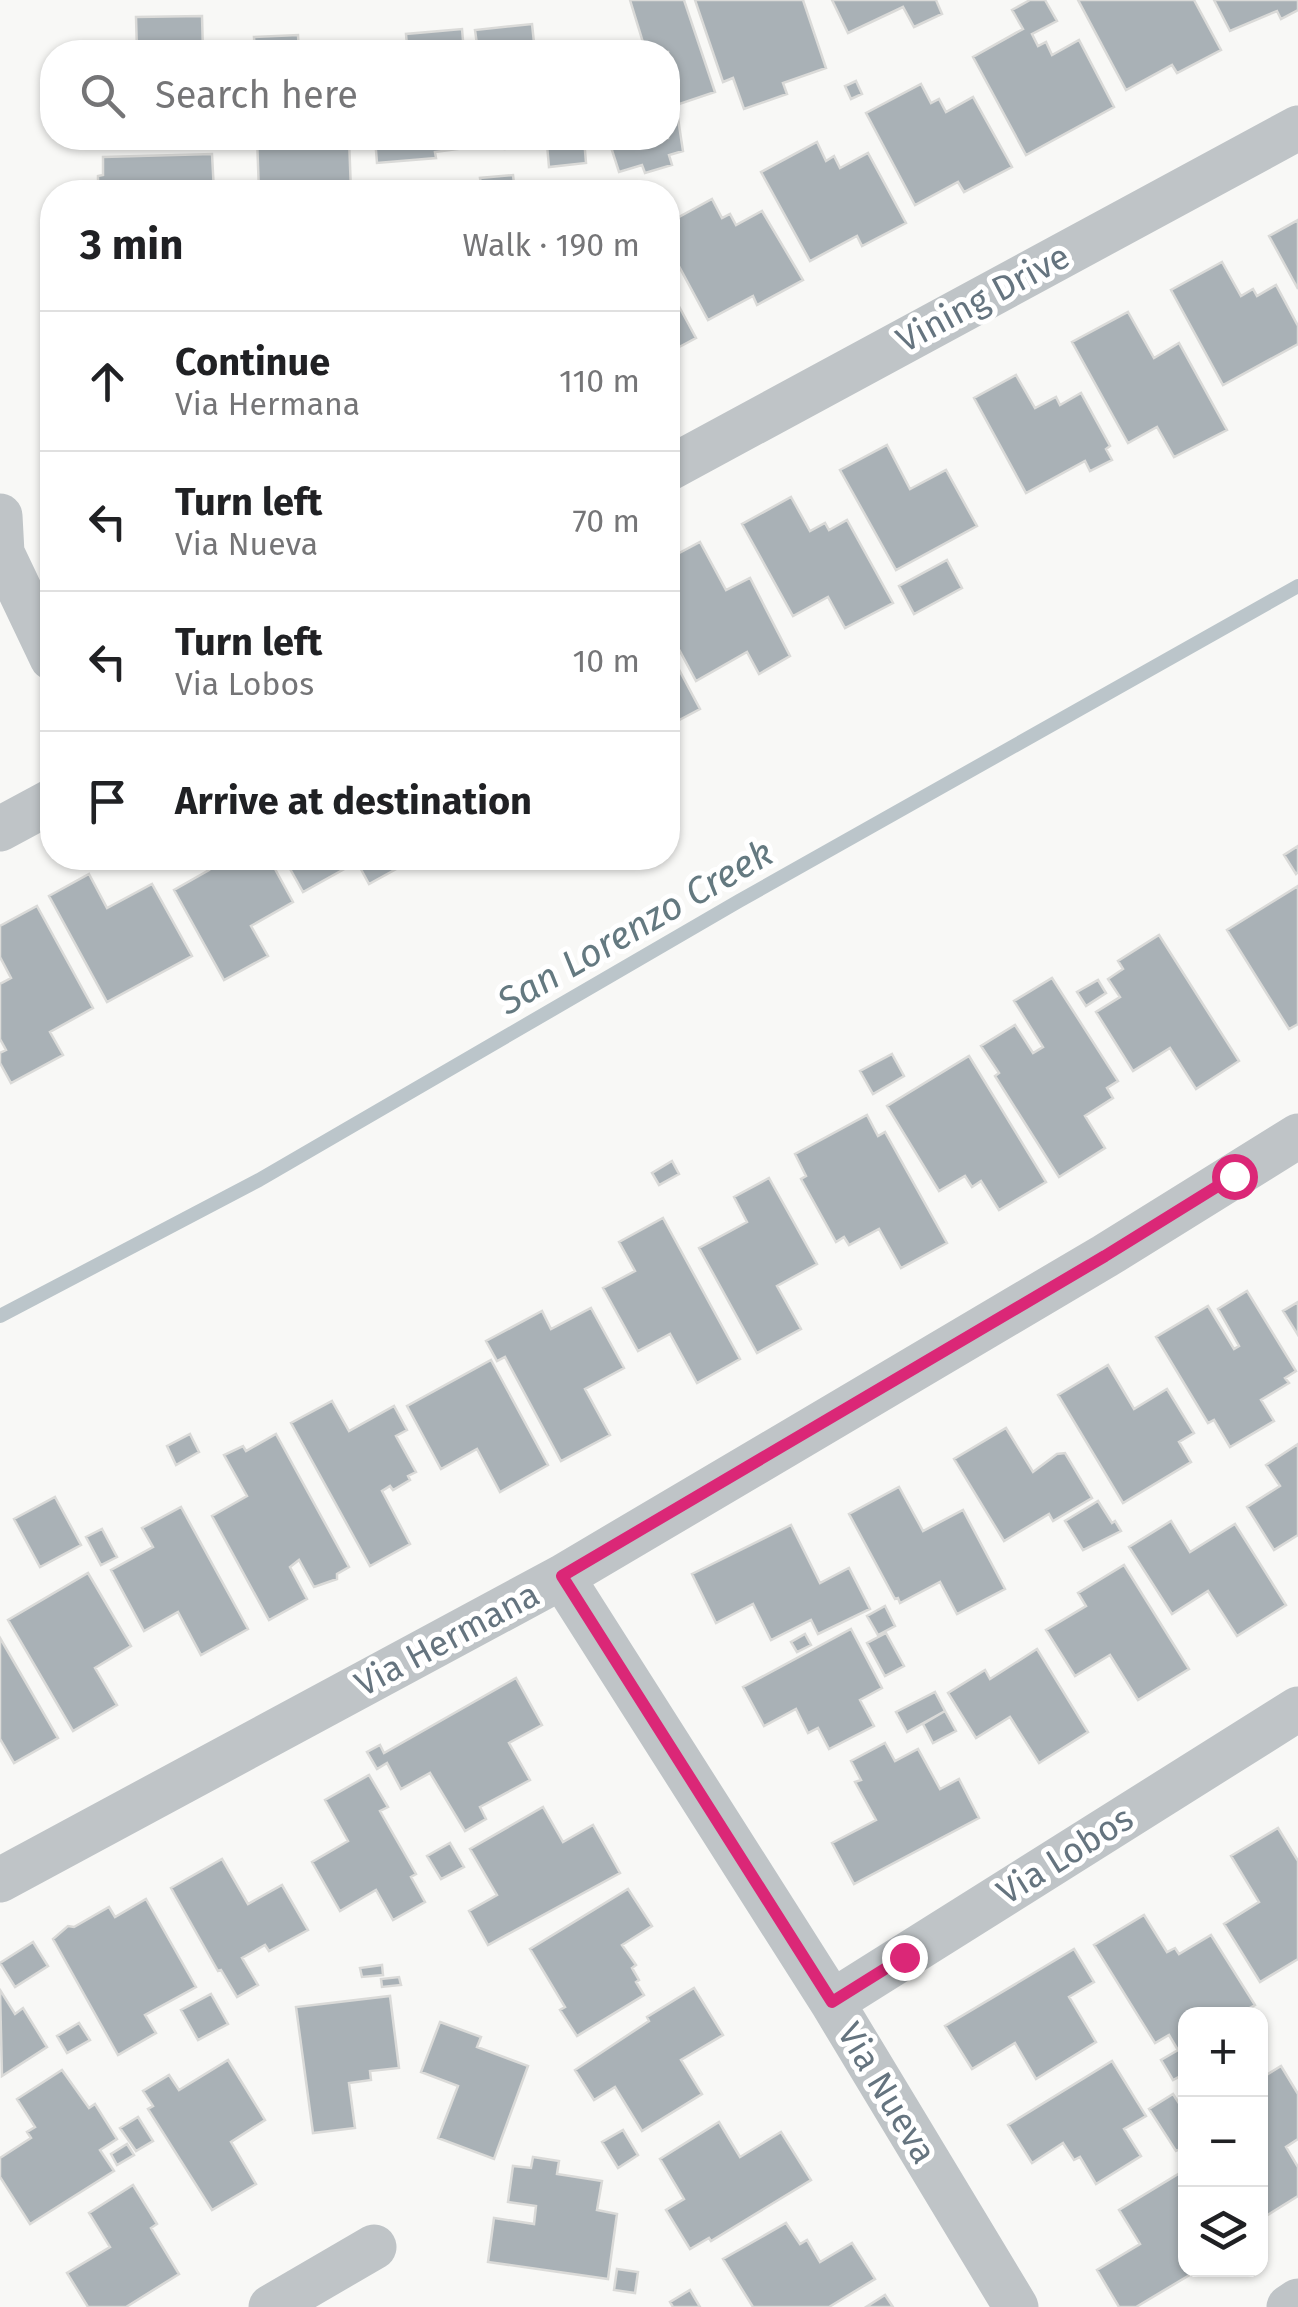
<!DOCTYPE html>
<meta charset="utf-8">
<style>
:root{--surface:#fff;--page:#f6f6f6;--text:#202124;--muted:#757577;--line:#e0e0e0}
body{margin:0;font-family:"Fira Sans",sans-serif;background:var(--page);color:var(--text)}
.controls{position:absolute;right:30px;bottom:30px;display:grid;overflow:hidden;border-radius:20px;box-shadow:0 2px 8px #0004}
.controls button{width:90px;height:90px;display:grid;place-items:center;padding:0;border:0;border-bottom:2px solid var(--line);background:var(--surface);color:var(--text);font:50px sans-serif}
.stop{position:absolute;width:30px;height:30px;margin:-22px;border:8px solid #db2777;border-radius:50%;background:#fff}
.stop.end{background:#db2777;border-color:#fff;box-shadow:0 2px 10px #0008}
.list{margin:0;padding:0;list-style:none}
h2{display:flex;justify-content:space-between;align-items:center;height:130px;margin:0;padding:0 40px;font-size:42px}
h2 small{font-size:32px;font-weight:400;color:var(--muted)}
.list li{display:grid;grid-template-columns:65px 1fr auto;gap:30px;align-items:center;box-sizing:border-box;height:140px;padding:0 40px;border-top:2px solid var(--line)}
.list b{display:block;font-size:38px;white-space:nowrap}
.list p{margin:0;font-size:32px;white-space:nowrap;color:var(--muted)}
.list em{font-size:32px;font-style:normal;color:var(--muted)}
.icon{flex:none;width:55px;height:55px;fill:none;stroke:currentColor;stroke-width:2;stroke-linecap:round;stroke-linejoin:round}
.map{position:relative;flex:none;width:1298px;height:2307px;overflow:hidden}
.search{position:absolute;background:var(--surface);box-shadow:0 2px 8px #0004;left:40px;top:40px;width:640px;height:110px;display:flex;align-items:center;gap:25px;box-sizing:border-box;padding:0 35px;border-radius:40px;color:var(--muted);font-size:38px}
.panel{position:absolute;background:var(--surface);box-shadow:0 2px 8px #0004;left:40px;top:180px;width:640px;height:690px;border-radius:40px}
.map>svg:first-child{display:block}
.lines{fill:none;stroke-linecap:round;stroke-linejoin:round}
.stream{stroke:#bbc5ca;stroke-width:14}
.building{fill:#a9b1b6;stroke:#dadad8;stroke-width:2.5}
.minor{stroke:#bfc4c7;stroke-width:45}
.route{stroke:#db2777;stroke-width:12}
.labels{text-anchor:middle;stroke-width:10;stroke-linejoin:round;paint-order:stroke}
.street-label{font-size:35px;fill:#65747f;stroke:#fff}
.water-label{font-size:38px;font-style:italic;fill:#647980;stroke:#fff}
</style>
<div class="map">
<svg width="1298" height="2307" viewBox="0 0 1298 2307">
<rect width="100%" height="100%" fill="#f8f8f6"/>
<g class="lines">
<path class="stream" d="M 0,1316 L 259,1180 L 739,901 L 1298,586"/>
</g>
<path class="building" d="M 630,0 L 684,0 L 715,92 L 676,105 L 683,151 L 669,155 L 672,165 L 645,173 L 642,165 L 619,172 L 608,138 L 668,138 L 668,52 L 634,52 L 645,49 Z
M 695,0 L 803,0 L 826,68 L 783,83 L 787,94 L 744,109 L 733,78 L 723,82 Z
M 832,0 L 936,0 L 942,14 L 914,27 L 903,7 L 848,33 Z
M 1030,0 L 1045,0 L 1057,21 L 1032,34 L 1038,46 L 1046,42 L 1052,55 L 1079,40 L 1114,107 L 1026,155 L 973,57 L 1023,29 L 1012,10 Z
M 1078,0 L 1194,0 L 1221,50 L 1177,73 L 1172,65 L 1126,90 Z
M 1214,0 L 1298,0 L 1298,10 L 1281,19 L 1277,11 L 1230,31 Z
M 202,16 L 203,52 L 137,52 L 136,17 Z
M 532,24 L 535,52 L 478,52 L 475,30 Z
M 462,29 L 464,52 L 389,52 L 388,47 L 407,46 L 406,34 Z
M 298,35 L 299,52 L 255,52 L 254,37 Z
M 856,81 L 862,94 L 851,99 L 845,86 Z
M 921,84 L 931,103 L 939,99 L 946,112 L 973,97 L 1012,167 L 964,192 L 958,182 L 915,205 L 866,113 Z
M 257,138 L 349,138 L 351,192 L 259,192 Z
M 375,138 L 457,138 L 458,149 L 435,152 L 436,158 L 377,163 Z
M 486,138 L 584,138 L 586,163 L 549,167 L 547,145 L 505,149 L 505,143 L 487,145 Z
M 817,142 L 826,161 L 834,156 L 840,168 L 868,153 L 906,223 L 862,246 L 857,236 L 810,261 L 761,172 Z
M 212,154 L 214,192 L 98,192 L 98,176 L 103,175 L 103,157 Z
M 513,175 L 515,192 L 482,192 L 480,178 Z
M 712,199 L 722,218 L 730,214 L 736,225 L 762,211 L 803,280 L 757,305 L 753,296 L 708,320 L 668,246 L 668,223 Z
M 1298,220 L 1298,289 L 1269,236 Z
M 1222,262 L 1241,296 L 1253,289 L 1257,296 L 1276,285 L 1298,326 L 1298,344 L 1223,385 L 1171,290 Z
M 668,286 L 696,338 L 668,353 Z
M 1128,312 L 1154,358 L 1179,343 L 1227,430 L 1174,457 L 1157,427 L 1128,443 L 1072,342 Z
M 1016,375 L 1035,408 L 1056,397 L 1060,405 L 1081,393 L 1110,446 L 1106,449 L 1112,460 L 1090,471 L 1085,461 L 1026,493 L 974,398 Z
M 887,445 L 910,489 L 946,470 L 977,526 L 896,570 L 840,470 Z
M 791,497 L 810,531 L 825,523 L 829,530 L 847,520 L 893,603 L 845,628 L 828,597 L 793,616 L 742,524 Z
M 700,542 L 726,590 L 750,578 L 790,656 L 759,674 L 747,652 L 696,681 L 668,629 L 668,559 Z
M 947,560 L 962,588 L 914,614 L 899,586 Z
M 668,649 L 700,709 L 668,726 Z
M 1298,846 L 1298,872 L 1296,874 L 1284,855 Z
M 202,858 L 269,858 L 293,902 L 251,926 L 268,956 L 224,980 L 174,890 L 209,870 Z
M 284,858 L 393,858 L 398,868 L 369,884 L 357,862 L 303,892 Z
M 89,874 L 107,908 L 152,884 L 192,956 L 107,1002 L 49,896 Z
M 1298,886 L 1298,1024 L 1289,1029 L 1227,930 Z
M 37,906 L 93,1008 L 50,1032 L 63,1055 L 11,1083 L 0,1063 L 0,1053 L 6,1050 L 0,1039 L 0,984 L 11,978 L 0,957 L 0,926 Z
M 1159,935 L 1239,1061 L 1196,1089 L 1170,1048 L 1133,1071 L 1096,1012 L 1120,997 L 1108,979 L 1123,969 L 1118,961 Z
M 1052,978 L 1118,1081 L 1107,1088 L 1113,1098 L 1085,1116 L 1105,1148 L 1059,1177 L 995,1076 L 999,1073 L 981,1046 L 1015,1025 L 1033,1053 L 1043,1047 L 1014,1001 Z
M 1098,980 L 1106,993 L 1086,1006 L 1077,992 Z
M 892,1054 L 904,1076 L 873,1094 L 860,1071 Z
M 969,1056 L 1046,1182 L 999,1210 L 981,1181 L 972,1187 L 965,1176 L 939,1191 L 887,1106 Z
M 867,1115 L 878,1136 L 885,1132 L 947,1243 L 901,1268 L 879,1229 L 849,1245 L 844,1237 L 836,1242 L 801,1179 L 806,1176 L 795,1154 Z
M 672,1161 L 679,1174 L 659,1185 L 652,1173 Z
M 769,1178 L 817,1264 L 777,1286 L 801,1329 L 757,1353 L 699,1248 L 747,1222 L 734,1197 Z
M 663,1218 L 740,1359 L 697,1383 L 670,1334 L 638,1351 L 603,1288 L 635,1271 L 619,1242 Z
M 1247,1291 L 1296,1371 L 1285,1378 L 1289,1383 L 1261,1400 L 1274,1421 L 1230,1447 L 1214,1420 L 1208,1423 L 1156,1337 L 1208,1306 L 1234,1349 L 1239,1346 L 1218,1309 Z
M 1298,1302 L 1298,1335 L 1283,1311 Z
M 591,1308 L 624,1368 L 585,1389 L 610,1435 L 561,1461 L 505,1357 L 497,1361 L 486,1341 L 542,1311 L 551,1329 Z
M 491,1360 L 548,1465 L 500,1492 L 477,1449 L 441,1469 L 407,1406 Z
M 1108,1365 L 1134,1409 L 1167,1389 L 1194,1433 L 1179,1442 L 1191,1462 L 1123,1503 L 1058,1395 Z
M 332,1401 L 349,1431 L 394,1406 L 407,1430 L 396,1436 L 416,1472 L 408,1476 L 410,1480 L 393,1490 L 390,1486 L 382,1491 L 410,1544 L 370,1566 L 291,1423 Z
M 1006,1428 L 1033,1472 L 1057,1454 L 1065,1453 L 1092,1498 L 1053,1521 L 1049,1514 L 1004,1541 L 954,1459 Z
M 190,1434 L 199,1452 L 176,1465 L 167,1446 Z
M 276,1434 L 349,1567 L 337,1574 L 337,1579 L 314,1587 L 299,1560 L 290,1567 L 307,1599 L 269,1620 L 212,1516 L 247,1496 L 224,1455 L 243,1446 L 246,1451 Z
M 1298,1444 L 1298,1535 L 1274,1550 L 1247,1507 L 1280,1486 L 1266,1465 Z
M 899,1487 L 923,1531 L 963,1510 L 1005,1589 L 957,1614 L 940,1582 L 900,1603 L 898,1598 L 895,1599 L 849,1514 Z
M 55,1497 L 81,1545 L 40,1567 L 14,1519 Z
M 1098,1501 L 1112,1523 L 1115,1521 L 1121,1531 L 1083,1550 L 1065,1521 Z
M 181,1507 L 248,1629 L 201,1655 L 178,1612 L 144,1631 L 111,1570 L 153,1547 L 142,1528 Z
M 1171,1521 L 1190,1552 L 1235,1524 L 1286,1605 L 1237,1636 L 1208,1591 L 1172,1614 L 1129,1547 Z
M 791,1525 L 820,1583 L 849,1568 L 870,1609 L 818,1634 L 811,1620 L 771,1640 L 753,1604 L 716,1623 L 692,1574 Z
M 102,1529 L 117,1557 L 101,1565 L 86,1537 Z
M 1124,1565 L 1189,1669 L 1138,1700 L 1110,1655 L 1075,1676 L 1046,1630 L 1086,1606 L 1078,1593 Z
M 88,1573 L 131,1646 L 95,1668 L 117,1705 L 73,1731 L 8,1620 Z
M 885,1606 L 895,1626 L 878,1635 L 867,1616 Z
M 851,1629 L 882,1688 L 860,1700 L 874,1726 L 829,1749 L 818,1728 L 808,1733 L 796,1709 L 764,1726 L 743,1687 Z
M 886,1633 L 904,1666 L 885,1676 L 867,1643 Z
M 805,1634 L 811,1645 L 797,1652 L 791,1642 Z
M 0,1638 L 58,1738 L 14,1763 L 0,1739 Z
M 1037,1649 L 1088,1732 L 1039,1763 L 1010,1717 L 976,1738 L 948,1693 L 985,1670 L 990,1679 Z
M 516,1678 L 542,1725 L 509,1743 L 530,1780 L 480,1807 L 486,1819 L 465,1831 L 430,1773 L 401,1789 L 387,1763 L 377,1769 L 367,1752 L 380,1745 L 384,1753 Z
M 935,1692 L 945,1711 L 907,1732 L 896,1712 Z
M 945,1711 L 956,1731 L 933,1743 L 923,1724 Z
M 885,1743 L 895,1761 L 918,1749 L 940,1789 L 959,1779 L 979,1818 L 854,1884 L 832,1843 L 876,1820 L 855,1782 L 861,1780 L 851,1761 Z
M 369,1775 L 388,1807 L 380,1811 L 416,1874 L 411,1877 L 425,1902 L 393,1920 L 376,1890 L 340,1911 L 312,1862 L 348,1841 L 325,1800 Z
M 543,1807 L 563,1842 L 593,1825 L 620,1873 L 488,1945 L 469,1911 L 497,1895 L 470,1849 Z
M 1278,1828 L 1298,1861 L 1298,1959 L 1260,1982 L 1224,1924 L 1259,1902 L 1231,1856 Z
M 450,1843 L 464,1867 L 441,1879 L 427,1856 Z
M 222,1859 L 248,1904 L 282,1885 L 308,1930 L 269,1951 L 265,1945 L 242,1958 L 258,1985 L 237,1997 L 221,1970 L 218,1971 L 171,1888 Z
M 628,1889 L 652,1926 L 622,1945 L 636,1965 L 632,1968 L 639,1980 L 636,1982 L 644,1995 L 577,2036 L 560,2010 L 565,2007 L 530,1949 Z
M 146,1899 L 196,1987 L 145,2015 L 156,2033 L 118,2055 L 53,1939 L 68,1926 L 74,1927 L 109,1907 L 115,1917 Z
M 1144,1915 L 1167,1952 L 1175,1948 L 1179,1954 L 1211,1935 L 1255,2005 L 1239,2014 L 1186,2014 L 1186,2073 L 1173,2080 L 1161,2060 L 1178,2050 L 1169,2035 L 1155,2043 L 1094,1945 Z
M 33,1942 L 48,1966 L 15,1987 L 0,1963 Z
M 1074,1949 L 1094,1982 L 1069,1997 L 1096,2042 L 1036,2079 L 1015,2043 L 972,2069 L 945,2026 Z
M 382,1965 L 383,1975 L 362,1977 L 360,1968 Z
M 399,1977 L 401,1985 L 382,1987 L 381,1979 Z
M 694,1988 L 723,2035 L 681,2060 L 702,2094 L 642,2131 L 615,2087 L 594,2100 L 575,2070 L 649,2021 L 647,2017 Z
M 0,1990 L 15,2014 L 23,2008 L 47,2047 L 2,2076 Z
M 211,1994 L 228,2024 L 198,2040 L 181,2010 Z
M 390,1996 L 399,2068 L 370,2071 L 371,2080 L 349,2083 L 355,2128 L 313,2133 L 296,2007 Z
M 440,2022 L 481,2037 L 477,2047 L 528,2066 L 494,2159 L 438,2138 L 458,2086 L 421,2072 Z
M 79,2023 L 90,2040 L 67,2053 L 57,2036 Z
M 228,2060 L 265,2120 L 231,2142 L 256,2184 L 212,2210 L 148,2109 L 153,2106 L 143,2091 L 169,2075 L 179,2090 Z
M 1112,2061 L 1146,2116 L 1124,2129 L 1141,2156 L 1096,2184 L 1080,2157 L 1074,2160 L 1063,2143 L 1032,2163 L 1008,2125 Z
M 1281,2066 L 1298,2094 L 1298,2139 L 1286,2147 L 1298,2167 L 1298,2196 L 1266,2216 L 1260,2208 L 1260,2079 Z
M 62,2070 L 89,2108 L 95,2104 L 117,2139 L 100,2150 L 114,2171 L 30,2224 L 0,2177 L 0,2158 L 31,2138 L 27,2132 L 35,2127 L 17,2099 Z
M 1173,2094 L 1186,2114 L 1186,2146 L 1176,2151 L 1149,2109 Z
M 138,2117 L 153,2141 L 136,2151 L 120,2128 Z
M 719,2122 L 740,2157 L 781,2132 L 811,2180 L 711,2241 L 709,2238 L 690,2249 L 666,2210 L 684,2199 L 660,2159 Z
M 623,2130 L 638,2155 L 618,2168 L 602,2142 Z
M 127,2144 L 134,2155 L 117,2165 L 111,2154 Z
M 533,2157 L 559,2161 L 557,2174 L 602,2181 L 597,2210 L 617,2214 L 608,2279 L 488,2262 L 494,2218 L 534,2224 L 536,2206 L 508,2202 L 513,2166 L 531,2168 Z
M 1180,2173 L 1186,2182 L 1186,2270 L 1198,2270 L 1136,2307 L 1119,2307 L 1097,2270 L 1140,2244 L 1119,2210 Z
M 133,2185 L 157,2224 L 151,2228 L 179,2274 L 126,2307 L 88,2307 L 67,2273 L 110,2247 L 89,2213 Z
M 786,2223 L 800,2244 L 807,2240 L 820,2262 L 852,2243 L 875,2279 L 829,2307 L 753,2307 L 723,2259 Z
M 617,2269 L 638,2272 L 635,2293 L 614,2290 Z
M 690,2290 L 700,2307 L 673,2307 L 670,2302 Z
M 885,2295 L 893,2307 L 866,2307 Z"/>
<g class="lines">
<path class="minor" d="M 668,469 L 1298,128
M 0,516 L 2,553 L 52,658
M 0,829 L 52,801
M 562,1577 L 832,2002 L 1016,2307
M 0,1880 L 562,1577 L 1105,1256 L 1298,1136
M 832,2002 L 1298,1709
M 271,2307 L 374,2247
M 1289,2307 L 1298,2301"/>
</g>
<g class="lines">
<path class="route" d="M 904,1957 L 832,2002 L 562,1576 L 1105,1256 L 1234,1176"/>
</g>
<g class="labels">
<g class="street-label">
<text transform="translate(983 298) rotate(-28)" y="12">Vining Drive</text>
<text transform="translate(447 1639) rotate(-28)" y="12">Via Hermana</text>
<text transform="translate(1065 1855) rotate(-32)" y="12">Via Lobos</text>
<text transform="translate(887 2093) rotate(59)" y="12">Via Nueva</text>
</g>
<g class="water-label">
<text transform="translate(635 927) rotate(-30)" y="13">San Lorenzo Creek</text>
</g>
</g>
</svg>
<div class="controls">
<button>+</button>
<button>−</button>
<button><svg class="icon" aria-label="layers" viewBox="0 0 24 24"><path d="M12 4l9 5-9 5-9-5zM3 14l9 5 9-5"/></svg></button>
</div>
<div class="stop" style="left:1234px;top:1176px"></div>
<div class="stop end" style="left:904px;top:1957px"></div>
<div class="search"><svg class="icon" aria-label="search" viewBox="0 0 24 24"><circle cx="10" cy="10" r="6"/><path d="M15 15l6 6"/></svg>Search here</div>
<section class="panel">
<h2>3 min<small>Walk · 190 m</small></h2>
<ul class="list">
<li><svg class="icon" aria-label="ahead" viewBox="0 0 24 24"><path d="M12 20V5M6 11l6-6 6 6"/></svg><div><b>Continue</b><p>Via Hermana</p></div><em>110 m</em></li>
<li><svg class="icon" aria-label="left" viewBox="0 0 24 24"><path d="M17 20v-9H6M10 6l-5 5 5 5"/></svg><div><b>Turn left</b><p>Via Nueva</p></div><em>70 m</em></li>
<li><svg class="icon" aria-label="left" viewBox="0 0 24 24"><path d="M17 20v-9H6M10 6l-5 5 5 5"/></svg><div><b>Turn left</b><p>Via Lobos</p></div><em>10 m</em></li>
<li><svg class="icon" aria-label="arrive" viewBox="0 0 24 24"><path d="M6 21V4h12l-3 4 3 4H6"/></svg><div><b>Arrive at destination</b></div></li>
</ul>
</section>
</div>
